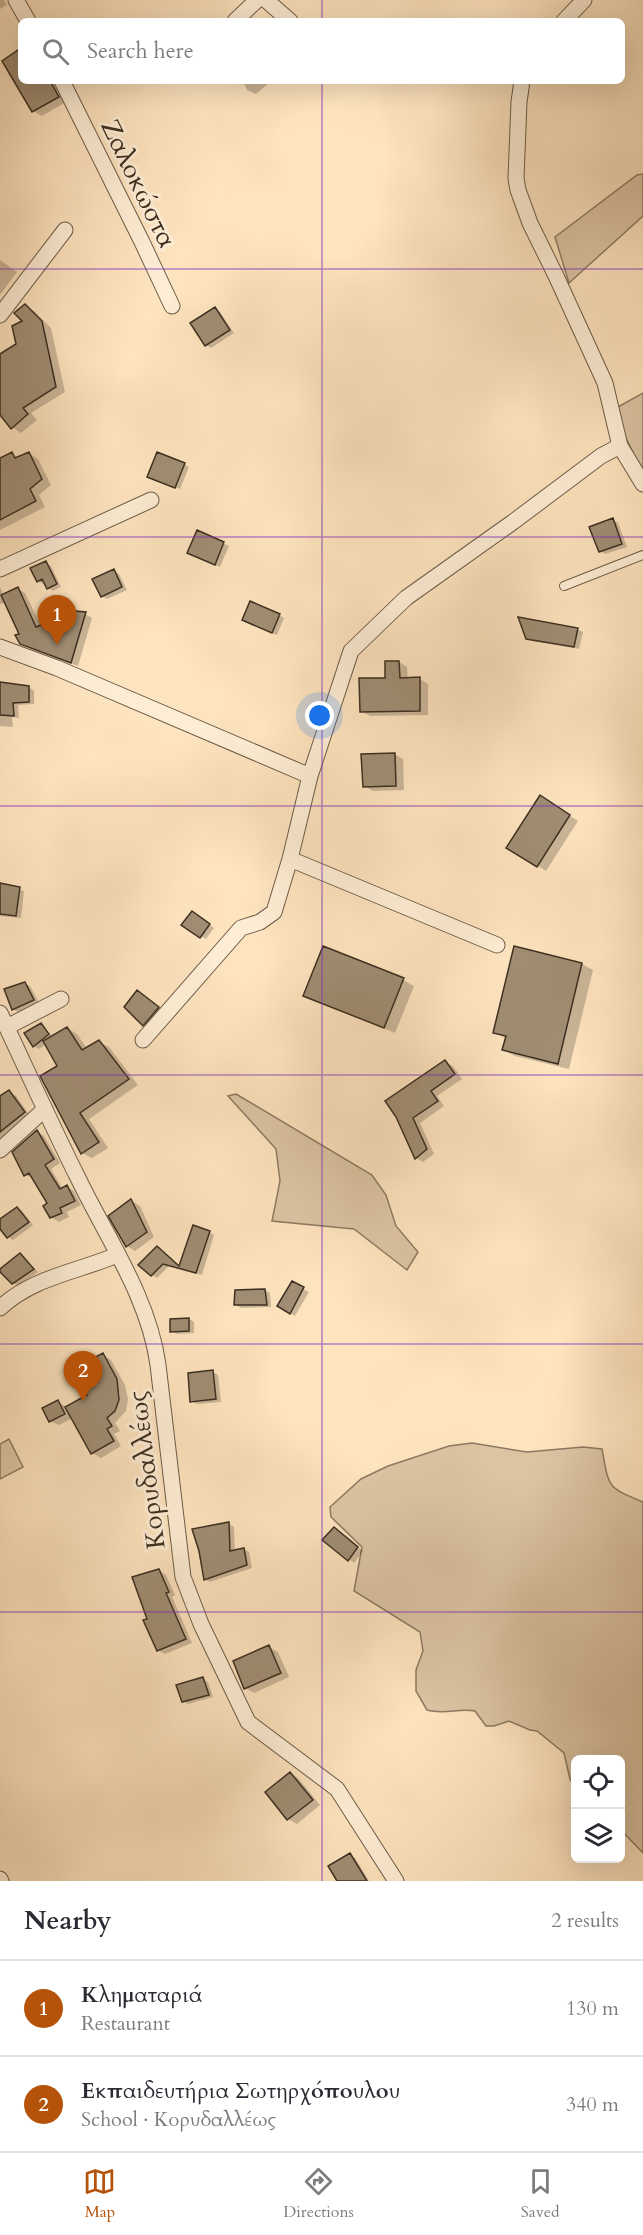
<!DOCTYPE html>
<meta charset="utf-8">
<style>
:root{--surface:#fff;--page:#f7f7f7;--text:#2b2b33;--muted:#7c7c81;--line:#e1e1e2;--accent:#b45309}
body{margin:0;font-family:Cardo,serif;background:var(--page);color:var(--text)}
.controls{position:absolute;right:18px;bottom:18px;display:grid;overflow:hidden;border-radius:9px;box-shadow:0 6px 24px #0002}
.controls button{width:54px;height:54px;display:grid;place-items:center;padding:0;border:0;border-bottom:2px solid var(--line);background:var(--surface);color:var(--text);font:30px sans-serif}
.you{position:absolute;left:320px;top:716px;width:21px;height:21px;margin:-15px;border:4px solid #fff;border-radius:50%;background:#1a73e8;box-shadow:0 0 0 9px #1a73e833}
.badge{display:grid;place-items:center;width:39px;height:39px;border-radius:50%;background:var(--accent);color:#fff;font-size:20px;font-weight:700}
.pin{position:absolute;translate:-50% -50px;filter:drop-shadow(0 2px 3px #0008)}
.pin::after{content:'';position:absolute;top:32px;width:21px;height:18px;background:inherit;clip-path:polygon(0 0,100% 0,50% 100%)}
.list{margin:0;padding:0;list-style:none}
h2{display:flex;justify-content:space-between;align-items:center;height:78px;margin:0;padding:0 24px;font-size:26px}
h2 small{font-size:20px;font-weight:400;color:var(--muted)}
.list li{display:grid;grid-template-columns:39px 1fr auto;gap:18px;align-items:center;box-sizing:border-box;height:96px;padding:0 24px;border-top:2px solid var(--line)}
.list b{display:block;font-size:22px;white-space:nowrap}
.list p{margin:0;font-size:20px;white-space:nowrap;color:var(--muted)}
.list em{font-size:20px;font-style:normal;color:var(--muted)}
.icon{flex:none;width:33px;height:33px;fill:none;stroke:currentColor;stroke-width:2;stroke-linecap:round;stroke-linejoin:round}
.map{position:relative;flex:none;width:643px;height:1881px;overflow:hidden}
.search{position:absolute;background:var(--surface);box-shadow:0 6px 24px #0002;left:18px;right:18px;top:18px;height:66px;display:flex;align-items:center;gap:15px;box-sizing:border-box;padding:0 21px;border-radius:9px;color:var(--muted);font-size:22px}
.sheet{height:270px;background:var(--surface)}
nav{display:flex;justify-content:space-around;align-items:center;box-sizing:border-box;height:84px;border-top:2px solid var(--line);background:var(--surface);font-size:16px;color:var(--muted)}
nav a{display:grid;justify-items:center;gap:3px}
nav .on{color:var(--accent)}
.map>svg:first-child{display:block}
.green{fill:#dcc4a3;stroke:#8c7a62;stroke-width:1.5}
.shadow{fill:#0003}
.building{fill:#a08d73;stroke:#3c2f21;stroke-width:1.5}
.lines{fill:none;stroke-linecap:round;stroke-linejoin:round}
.lane-casing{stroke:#6c5c48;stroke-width:10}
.street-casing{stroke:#6c5c48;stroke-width:17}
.lane{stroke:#feedd5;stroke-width:8}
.street{stroke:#feedd5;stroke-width:15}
.grid{fill:none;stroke:#7b2cbf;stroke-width:1.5;stroke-opacity:0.55}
.labels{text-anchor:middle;stroke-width:6;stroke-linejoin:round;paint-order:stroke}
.street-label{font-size:26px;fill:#3c2f21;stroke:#feedd5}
</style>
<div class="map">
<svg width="643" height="1881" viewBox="0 0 643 1881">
<rect width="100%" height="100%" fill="#fde3be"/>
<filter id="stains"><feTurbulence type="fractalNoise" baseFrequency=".00333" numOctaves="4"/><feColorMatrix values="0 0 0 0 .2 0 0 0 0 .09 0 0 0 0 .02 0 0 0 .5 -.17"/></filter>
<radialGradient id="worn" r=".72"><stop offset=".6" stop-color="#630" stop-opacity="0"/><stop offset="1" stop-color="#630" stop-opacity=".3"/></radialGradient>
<path class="green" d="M 643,174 L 643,216 L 569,283 L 555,237 L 637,175 Z
M 643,393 L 643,473 L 625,436 L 618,407 Z
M 236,1094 L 372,1175 L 386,1195 L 396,1226 L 418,1252 L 407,1270 L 354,1229 L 272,1221 L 280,1181 L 276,1149 L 228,1096 Z
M 9,1439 L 23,1467 L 0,1479 L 0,1444 Z
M 472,1443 L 527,1452 L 583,1447 L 602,1449 C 609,1487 606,1487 643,1502 L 643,1853 L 621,1830 L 620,1760 L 576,1760 L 575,1788 L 570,1779 L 564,1753 L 537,1731 L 530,1730 L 509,1721 L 494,1726 L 486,1726 L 475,1711 C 459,1708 444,1715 427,1710 L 416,1691 L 416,1670 L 423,1651 L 420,1632 L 354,1591 L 362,1547 L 331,1517 L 330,1507 L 361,1479 L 388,1466 L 449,1446 Z"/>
<path class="shadow" d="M 0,0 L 4,0 L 7,5 L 0,9 Z
M 21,50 L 21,81 L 55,81 L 66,102 L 42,116 L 33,111 L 4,61 Z
M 243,81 L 271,81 L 256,94 L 247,90 Z
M 0,260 L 17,272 L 0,295 Z
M 25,306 L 34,311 L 51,328 L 65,392 L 31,413 L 37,420 L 21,433 L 12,427 L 0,413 L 0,355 L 17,345 L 25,322 Z
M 215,309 L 220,312 L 234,333 L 211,348 L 206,345 Z
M 29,453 L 38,459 L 51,485 L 39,495 L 45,507 L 0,530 L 0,460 L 12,454 L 19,458 Z
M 184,464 L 189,467 L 180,489 L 154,479 Z
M 613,520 L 618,523 L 627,547 L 605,554 L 600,551 Z
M 197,532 L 229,546 L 220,567 L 194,555 Z
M 46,563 L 51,566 L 61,587 L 53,591 L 48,588 L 45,583 L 43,584 L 38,581 Z
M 114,571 L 119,574 L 127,590 L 107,599 L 102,596 Z
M 0,587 L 4,596 L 18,589 L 25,593 L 41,626 L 85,614 L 92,618 L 78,666 L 21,643 L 21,634 L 6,602 L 0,604 Z
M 279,615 L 284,618 L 277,635 L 249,623 Z
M 577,629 L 583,632 L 579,649 L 533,641 L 527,638 Z
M 399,662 L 407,667 L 408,679 L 420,679 L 428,684 L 428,715 L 370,716 L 361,711 Z
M 29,687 L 34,691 L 34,704 L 18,705 L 19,718 L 12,717 L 13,727 L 0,726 L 0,700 Z
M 394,754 L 403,759 L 404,790 L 373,791 L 364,786 Z
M 540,797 L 578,821 L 546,871 L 538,866 Z
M 0,885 L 24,891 L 21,918 L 0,916 Z
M 197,916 L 214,928 L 206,939 L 201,936 Z
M 582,964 L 593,970 L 569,1069 L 515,1056 L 504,1050 L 507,1039 L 495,1032 Z
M 403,980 L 414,986 L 395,1033 L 305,995 Z
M 24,983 L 30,986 L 39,1003 L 18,1012 L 13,1009 Z
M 143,995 L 163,1011 L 149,1027 L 144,1024 Z
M 41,1025 L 53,1037 L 67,1028 L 77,1034 L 87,1049 L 99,1042 L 109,1047 L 138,1085 L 89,1119 L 108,1148 L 92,1158 L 82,1153 L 59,1066 L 46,1044 L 39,1049 L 34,1046 Z
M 445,1062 L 453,1066 L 462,1079 L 437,1096 L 444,1106 L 420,1123 L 434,1154 L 423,1162 L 416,1158 L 397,1117 Z
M 9,1092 L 16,1096 L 31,1117 L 0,1141 L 0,1098 Z
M 37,1132 L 44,1136 L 60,1163 L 51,1169 L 63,1189 L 67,1187 L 74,1191 L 81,1205 L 67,1212 L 69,1217 L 59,1222 L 51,1217 L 50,1204 L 34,1178 L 25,1175 Z
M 132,1201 L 140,1206 L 154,1237 L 135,1251 L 127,1246 Z
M 17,1208 L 22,1211 L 33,1225 L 13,1240 L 8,1237 L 0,1226 L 0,1220 Z
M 209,1232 L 214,1235 L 202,1275 L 169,1266 L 157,1278 L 152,1275 L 162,1251 L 180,1267 Z
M 20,1255 L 38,1272 L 18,1286 L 13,1283 Z
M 292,1283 L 309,1292 L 295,1316 L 279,1306 Z
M 265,1290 L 270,1293 L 271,1307 L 241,1308 L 236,1305 Z
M 189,1319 L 194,1322 L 194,1333 L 177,1334 L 171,1331 Z
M 103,1355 L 111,1360 L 125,1385 L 128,1399 L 126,1411 L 115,1423 L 120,1431 L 114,1434 L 121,1446 L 101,1458 L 92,1453 L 73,1418 L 59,1425 L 50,1421 L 58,1402 L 66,1407 L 89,1395 Z
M 213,1372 L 218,1375 L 221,1402 L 197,1404 L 192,1401 Z
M 229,1524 L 234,1527 L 235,1552 L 244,1549 L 249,1552 L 252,1568 L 210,1582 L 205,1579 L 193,1530 Z
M 334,1528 L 363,1551 L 354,1563 L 324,1540 Z
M 158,1570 L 166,1575 L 175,1595 L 172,1597 L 192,1643 L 165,1654 L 158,1650 L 149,1619 Z
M 269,1647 L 278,1652 L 289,1677 L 254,1693 L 245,1688 Z
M 202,1679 L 208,1682 L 213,1697 L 188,1704 L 183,1701 Z
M 290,1773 L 298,1778 L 320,1805 L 297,1824 L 288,1819 L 267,1792 Z
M 350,1855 L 355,1858 L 369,1881 L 339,1881 Z"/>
<path class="building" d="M 21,48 L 21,81 L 50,81 L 59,97 L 32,112 L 2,61 Z
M 25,304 L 42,321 L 56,387 L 23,408 L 28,414 L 11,429 L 0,415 L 0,354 L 16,344 L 12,326 L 22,321 L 14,313 Z
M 215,307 L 230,330 L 205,346 L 190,323 Z
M 12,452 L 15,458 L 29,452 L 42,479 L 30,489 L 36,501 L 0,520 L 0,458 Z
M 157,452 L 185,463 L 175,488 L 147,477 Z
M 613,518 L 622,544 L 599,552 L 589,527 Z
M 197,530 L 224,542 L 215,565 L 187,553 Z
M 46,561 L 57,584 L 47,589 L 42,579 L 37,582 L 30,568 Z
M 114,569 L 122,587 L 101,597 L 92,579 Z
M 18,587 L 36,627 L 75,611 L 86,612 L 71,663 L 20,644 L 15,635 L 19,634 L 1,595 Z
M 250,601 L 280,614 L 272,633 L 242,620 Z
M 518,617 L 578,628 L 574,647 L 526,639 Z
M 385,661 L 399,661 L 400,678 L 420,677 L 420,711 L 360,712 L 359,678 L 385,678 Z
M 0,682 L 29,686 L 29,702 L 13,703 L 14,716 L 0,715 Z
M 395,753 L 396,786 L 363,787 L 361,754 Z
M 540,795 L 570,815 L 537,867 L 506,848 Z
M 0,883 L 20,887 L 16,916 L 0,914 Z
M 192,911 L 210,924 L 200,938 L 181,925 Z
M 323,946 L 404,978 L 384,1028 L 303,996 Z
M 514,946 L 582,963 L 558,1064 L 502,1050 L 506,1036 L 493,1033 Z
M 25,982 L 34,1000 L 12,1010 L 4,989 Z
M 137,990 L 159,1007 L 143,1026 L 124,1007 Z
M 41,1023 L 49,1034 L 33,1047 L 24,1033 Z
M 67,1027 L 82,1050 L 99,1040 L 129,1079 L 80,1113 L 99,1142 L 81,1154 L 40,1076 L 57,1066 L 43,1041 Z
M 445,1060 L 455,1074 L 431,1091 L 438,1101 L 413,1118 L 427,1149 L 415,1159 L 396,1117 L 385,1101 Z
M 9,1090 L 25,1112 L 0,1132 L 0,1096 Z
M 37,1130 L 54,1159 L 45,1165 L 60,1189 L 67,1185 L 75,1201 L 60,1208 L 62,1213 L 50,1218 L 43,1206 L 47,1203 L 29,1173 L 24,1176 L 12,1152 Z
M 131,1199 L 147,1232 L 126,1247 L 108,1216 Z
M 17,1207 L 29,1222 L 7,1238 L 0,1229 L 0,1219 Z
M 193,1225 L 210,1231 L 196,1273 L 163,1264 L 151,1276 L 138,1265 L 157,1246 L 179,1266 Z
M 20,1253 L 34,1269 L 12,1284 L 0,1272 L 0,1269 Z
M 292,1281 L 304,1287 L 290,1314 L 277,1306 Z
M 265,1289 L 267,1305 L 234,1305 L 235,1290 Z
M 189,1318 L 189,1331 L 170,1332 L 170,1319 Z
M 103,1353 L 117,1379 L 119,1400 L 115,1411 L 107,1418 L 112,1426 L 107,1429 L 114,1441 L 91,1454 L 65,1407 L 87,1395 L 73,1369 Z
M 213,1370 L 216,1399 L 190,1402 L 188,1373 Z
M 58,1400 L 65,1414 L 49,1422 L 42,1408 Z
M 229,1522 L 230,1551 L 244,1548 L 247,1565 L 204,1580 L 199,1551 L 192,1529 Z
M 334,1527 L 358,1547 L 348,1561 L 322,1540 Z
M 159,1569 L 169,1592 L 166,1593 L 186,1639 L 157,1651 L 143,1620 L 147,1619 L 132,1577 Z
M 269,1645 L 281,1673 L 244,1689 L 233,1661 Z
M 203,1677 L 209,1695 L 182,1702 L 176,1685 Z
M 290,1772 L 313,1800 L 287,1820 L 265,1792 Z
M 350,1853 L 367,1881 L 337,1881 L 328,1866 Z"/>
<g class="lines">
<g class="lane-casing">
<path id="lane" d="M 564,586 L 643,555"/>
</g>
<g class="street-casing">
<path id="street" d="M 16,0 L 28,21
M 266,0 L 290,21
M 235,21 L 257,0
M 564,21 L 584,0
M 62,81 L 142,242 L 172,306
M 522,81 L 519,102 L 516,178 L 518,190 L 530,223 L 556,276 L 605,383 L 620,446 L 643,484
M 0,315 L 65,230
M 0,569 L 151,500
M 0,647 L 57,668 L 310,776
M 290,859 L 497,945
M 0,1013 C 26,1068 51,1124 78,1178 C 107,1238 149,1298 158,1365 L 183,1577 L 201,1624 L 248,1722 L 337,1789 L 396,1881
M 7,1027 L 61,999
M 143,1040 L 241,928 L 260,922 L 274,912 L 290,859 L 310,776 L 351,651 L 406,598 L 513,522 L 601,456 L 620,446
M 0,1150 L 45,1109
M 0,1308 C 33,1277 77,1272 117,1255
M 0,1879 L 1,1881"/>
</g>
<use href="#lane" class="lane"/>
<use href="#street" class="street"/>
</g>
<path class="grid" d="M 322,0 L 322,21M 322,81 L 322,1881M 0,269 L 643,269M 0,537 L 643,537M 0,806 L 643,806M 0,1075 L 643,1075M 0,1344 L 643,1344M 0,1612 L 643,1612"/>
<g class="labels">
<g class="street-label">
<text transform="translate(139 183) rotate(64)" y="9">Ζαλοκώστα</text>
<text transform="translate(146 1470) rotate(-97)" y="9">Κορυδαλλέως</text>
</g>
</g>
<rect width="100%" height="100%" filter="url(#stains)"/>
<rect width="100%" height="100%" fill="url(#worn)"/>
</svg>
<div class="controls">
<button><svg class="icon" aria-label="locate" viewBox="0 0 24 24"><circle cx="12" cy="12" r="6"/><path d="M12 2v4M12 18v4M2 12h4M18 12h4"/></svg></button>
<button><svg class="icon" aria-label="layers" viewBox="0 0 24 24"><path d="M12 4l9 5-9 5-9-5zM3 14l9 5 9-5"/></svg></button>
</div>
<div class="you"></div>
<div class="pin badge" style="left:57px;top:645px">1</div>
<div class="pin badge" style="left:83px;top:1401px">2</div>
<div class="search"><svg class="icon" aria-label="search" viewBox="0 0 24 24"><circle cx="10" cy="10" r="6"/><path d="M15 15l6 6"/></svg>Search here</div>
</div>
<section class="sheet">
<h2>Nearby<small>2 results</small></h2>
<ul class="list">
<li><span class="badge">1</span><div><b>Κληματαριά</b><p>Restaurant</p></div><em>130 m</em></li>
<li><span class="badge">2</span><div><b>Εκπαιδευτήρια Σωτηρχόπουλου</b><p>School · Κορυδαλλέως</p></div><em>340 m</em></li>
</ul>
</section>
<nav>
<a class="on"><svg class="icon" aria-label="map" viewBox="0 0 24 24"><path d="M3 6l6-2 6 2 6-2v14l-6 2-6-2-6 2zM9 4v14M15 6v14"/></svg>Map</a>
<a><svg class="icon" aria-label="directions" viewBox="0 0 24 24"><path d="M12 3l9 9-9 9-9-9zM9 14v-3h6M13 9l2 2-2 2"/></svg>Directions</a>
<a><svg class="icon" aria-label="saved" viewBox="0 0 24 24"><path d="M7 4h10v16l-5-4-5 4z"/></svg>Saved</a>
</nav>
